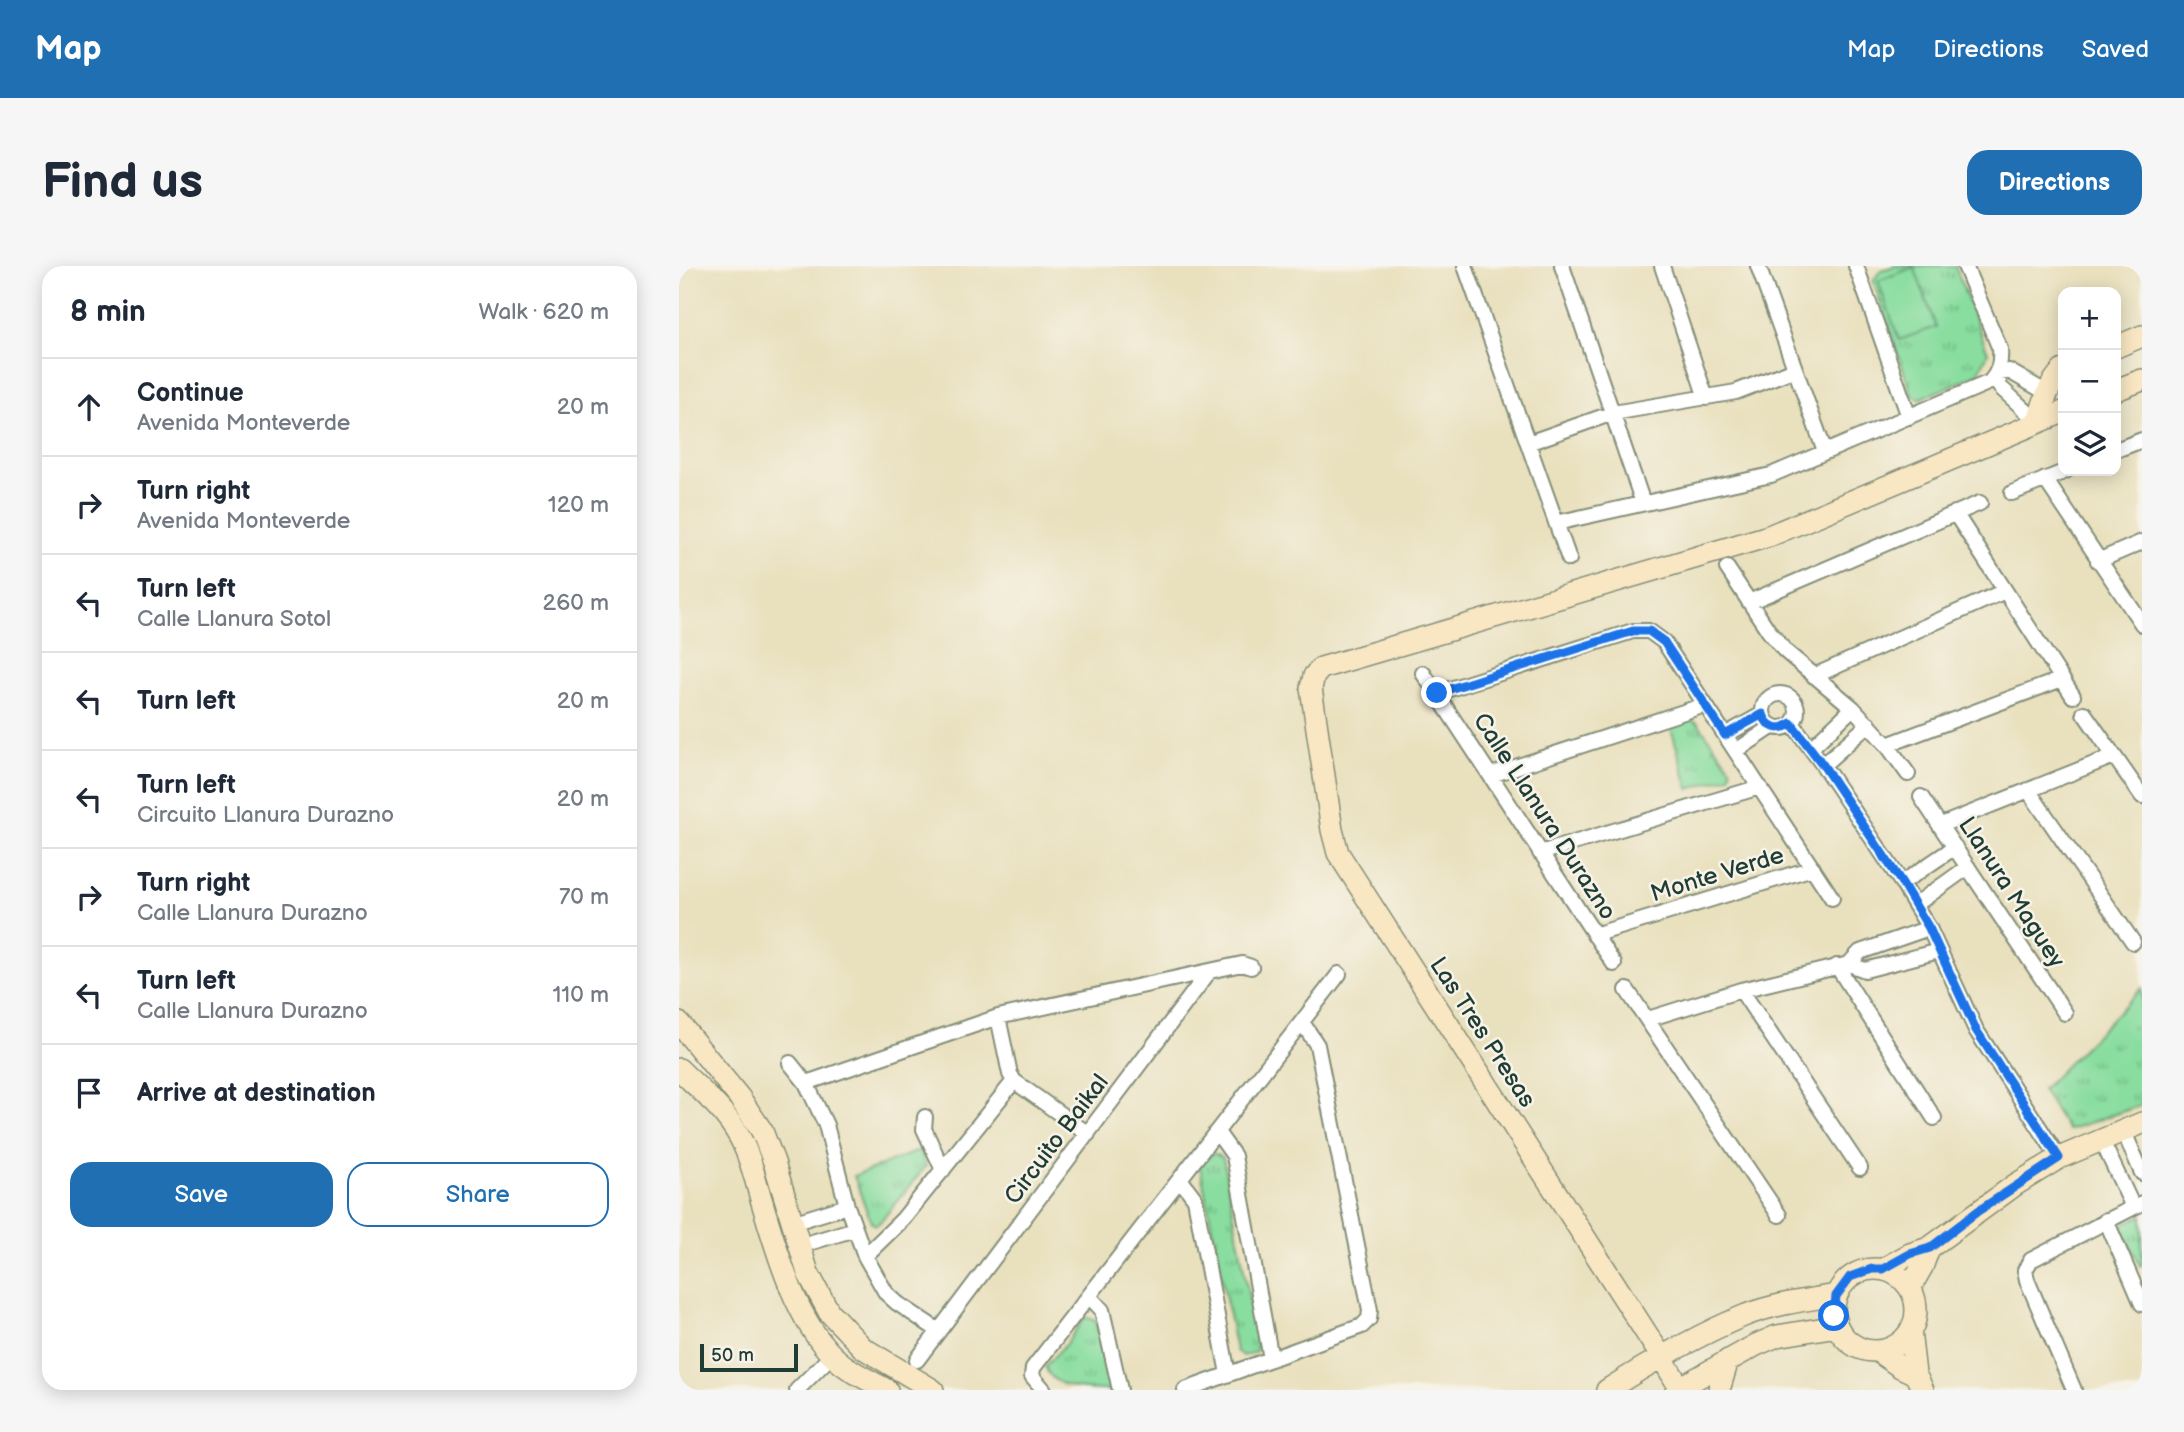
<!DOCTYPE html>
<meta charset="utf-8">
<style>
:root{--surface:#fff;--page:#f6f6f7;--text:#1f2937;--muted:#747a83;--line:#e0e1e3;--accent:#1f6fb2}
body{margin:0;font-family:"Balsamiq Sans",sans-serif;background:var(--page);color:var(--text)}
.controls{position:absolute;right:21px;top:21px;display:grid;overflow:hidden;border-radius:14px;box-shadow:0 4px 18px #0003}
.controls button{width:63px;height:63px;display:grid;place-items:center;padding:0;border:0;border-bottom:2px solid var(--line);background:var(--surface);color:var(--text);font:35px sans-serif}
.scale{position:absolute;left:21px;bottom:18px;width:98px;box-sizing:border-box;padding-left:7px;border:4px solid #1f3d34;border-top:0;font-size:19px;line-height:24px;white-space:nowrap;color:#1f3d34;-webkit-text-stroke:5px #f7f3e8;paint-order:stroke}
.stop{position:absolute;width:21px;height:21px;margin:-16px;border:5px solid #1a73e8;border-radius:50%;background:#fff}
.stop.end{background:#1a73e8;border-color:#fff;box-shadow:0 2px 7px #0008}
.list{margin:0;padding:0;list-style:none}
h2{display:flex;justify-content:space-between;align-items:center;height:91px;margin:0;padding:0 28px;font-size:30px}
h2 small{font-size:23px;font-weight:400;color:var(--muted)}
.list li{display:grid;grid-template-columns:46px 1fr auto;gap:21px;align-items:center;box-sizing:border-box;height:98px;padding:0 28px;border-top:2px solid var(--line)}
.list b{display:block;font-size:26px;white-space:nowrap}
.list p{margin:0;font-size:23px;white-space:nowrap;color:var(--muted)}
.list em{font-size:23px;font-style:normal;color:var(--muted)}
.actions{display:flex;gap:14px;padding:21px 28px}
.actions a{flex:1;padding:16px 0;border:2px solid var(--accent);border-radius:21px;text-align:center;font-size:24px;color:var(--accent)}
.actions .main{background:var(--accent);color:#fff}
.icon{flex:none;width:38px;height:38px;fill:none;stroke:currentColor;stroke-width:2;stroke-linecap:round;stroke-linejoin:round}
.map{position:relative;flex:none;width:1463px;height:1124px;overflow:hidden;border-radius:21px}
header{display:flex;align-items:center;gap:42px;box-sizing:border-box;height:98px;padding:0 35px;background:var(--accent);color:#fff}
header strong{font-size:33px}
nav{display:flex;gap:38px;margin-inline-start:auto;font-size:24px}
.intro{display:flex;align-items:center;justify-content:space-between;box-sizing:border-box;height:168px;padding:0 42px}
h1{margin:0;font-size:49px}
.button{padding:18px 32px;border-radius:21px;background:var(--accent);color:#fff;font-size:24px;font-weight:700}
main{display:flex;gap:42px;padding:0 42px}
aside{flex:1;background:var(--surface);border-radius:21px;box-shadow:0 4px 18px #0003}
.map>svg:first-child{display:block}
.grass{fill:url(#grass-tufts);stroke:#548d6a;stroke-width:2}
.garden{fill:#88dd9f;stroke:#548d6a;stroke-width:2}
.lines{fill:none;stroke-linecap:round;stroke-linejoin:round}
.street-casing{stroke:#848e78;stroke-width:18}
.secondary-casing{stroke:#848e78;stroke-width:24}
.street{stroke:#fff;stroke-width:14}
.secondary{stroke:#f9e7c3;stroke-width:21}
.route{stroke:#1a73e8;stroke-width:9}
.labels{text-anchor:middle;stroke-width:5;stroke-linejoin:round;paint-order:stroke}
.street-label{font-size:24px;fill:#1f3d34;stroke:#f7f3e8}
</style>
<header>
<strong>Map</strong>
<nav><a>Map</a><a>Directions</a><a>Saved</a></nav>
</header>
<div class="intro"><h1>Find us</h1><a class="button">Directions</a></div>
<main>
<aside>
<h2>8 min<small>Walk · 620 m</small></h2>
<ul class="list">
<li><svg class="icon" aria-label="ahead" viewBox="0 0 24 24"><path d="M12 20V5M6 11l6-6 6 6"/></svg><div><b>Continue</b><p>Avenida Monteverde</p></div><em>20 m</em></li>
<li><svg class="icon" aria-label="right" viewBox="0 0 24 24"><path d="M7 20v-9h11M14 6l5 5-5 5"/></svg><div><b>Turn right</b><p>Avenida Monteverde</p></div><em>120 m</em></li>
<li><svg class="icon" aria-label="left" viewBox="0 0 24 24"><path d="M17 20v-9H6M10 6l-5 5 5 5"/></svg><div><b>Turn left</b><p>Calle Llanura Sotol</p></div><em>260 m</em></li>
<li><svg class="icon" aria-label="left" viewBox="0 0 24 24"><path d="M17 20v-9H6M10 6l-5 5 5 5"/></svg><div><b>Turn left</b></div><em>20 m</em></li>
<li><svg class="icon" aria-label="left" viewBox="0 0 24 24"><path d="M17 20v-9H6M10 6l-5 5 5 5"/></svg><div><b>Turn left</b><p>Circuito Llanura Durazno</p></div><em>20 m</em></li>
<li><svg class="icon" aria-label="right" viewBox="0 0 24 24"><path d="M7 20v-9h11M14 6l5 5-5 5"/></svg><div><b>Turn right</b><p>Calle Llanura Durazno</p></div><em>70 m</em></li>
<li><svg class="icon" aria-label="left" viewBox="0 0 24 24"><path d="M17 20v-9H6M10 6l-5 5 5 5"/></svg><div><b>Turn left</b><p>Calle Llanura Durazno</p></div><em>110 m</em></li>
<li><svg class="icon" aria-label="arrive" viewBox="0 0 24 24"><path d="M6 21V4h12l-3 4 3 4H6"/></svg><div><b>Arrive at destination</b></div></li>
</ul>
<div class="actions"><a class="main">Save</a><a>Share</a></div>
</aside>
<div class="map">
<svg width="1463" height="1124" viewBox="0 0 1463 1124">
<defs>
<pattern id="grass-tufts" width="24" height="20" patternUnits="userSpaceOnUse" patternTransform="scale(1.75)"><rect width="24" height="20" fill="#88dd9f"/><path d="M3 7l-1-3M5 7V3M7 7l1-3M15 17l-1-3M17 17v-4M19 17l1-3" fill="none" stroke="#6fb482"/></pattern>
</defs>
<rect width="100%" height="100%" fill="#f7f3e8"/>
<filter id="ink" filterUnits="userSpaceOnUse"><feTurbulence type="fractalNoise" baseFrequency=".0143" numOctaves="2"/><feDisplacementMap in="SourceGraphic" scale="14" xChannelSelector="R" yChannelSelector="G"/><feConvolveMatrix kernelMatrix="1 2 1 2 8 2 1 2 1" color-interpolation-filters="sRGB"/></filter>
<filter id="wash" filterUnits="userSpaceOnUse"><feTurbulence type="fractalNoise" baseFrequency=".00686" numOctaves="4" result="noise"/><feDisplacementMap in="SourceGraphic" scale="28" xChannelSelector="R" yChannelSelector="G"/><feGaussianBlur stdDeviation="1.57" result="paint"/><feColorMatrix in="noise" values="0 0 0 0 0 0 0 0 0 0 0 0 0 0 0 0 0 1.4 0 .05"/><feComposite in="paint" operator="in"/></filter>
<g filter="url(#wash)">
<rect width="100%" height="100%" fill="#e9e0bd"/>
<path class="grass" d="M 1216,0 L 1276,0 L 1309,87 L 1299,108 L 1241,133 L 1233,129 L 1194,15 L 1202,4 Z
M 1011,453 L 1019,457 L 1052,503 L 1051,510 L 1010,523 L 991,459 Z
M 1463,722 L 1463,839 L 1389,864 L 1363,824 Z
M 241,884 L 247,900 L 202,955 L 197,959 L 192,956 L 175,910 Z
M 534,887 L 544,892 L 579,1079 L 576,1086 L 564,1090 L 557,1085 L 521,900 Z
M 1463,949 L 1463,999 L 1461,1000 L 1444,964 L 1446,957 Z
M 406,1051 L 417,1055 L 431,1124 C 407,1124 374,1124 366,1100 L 386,1079 Z"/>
<path class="garden" d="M 1235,1 L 1257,61 L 1220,74 L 1199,15 Z"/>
</g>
<g filter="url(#ink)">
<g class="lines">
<g class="street-casing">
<path id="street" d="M 786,0 L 890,293
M 883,0 L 964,237
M 983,0 L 1027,132
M 1079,0 L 1146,186
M 1177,0 L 1230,151
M 1318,108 L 1321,121 L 1359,156
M 1318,108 L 1330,105 L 1368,127
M 849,177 L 934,147 L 1057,126 L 1116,103
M 1437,184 L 1463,174
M 1366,213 L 1463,358
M 1333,227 L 1387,205
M 1276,247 L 1394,430
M 877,257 L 1092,209 L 1311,116 C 1320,106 1322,97 1321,83 L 1286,0
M 1419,295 L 1463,276
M 1048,302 L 1089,364 L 1106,385 L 1174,442 L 1208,479 L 1229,508
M 1070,336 L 1301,237
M 744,407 L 935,698
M 1135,410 L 1326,325
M 758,427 L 954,365 L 970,365 L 985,376 L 1153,632
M1084 445a17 17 0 1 1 34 0a17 17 0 1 1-34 0Z
M 1405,447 L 1463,530
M 1113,457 L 1144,499 L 1223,617 L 1250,662 L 1297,764 L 1380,892
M 1046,469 L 1084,448
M 1208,479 L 1383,413
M 1132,482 L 1174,442
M 1057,485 L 1093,461
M 1144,499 L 1190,458
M 812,509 L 1026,439
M 1349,524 L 1454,676
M 1242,531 L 1386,747
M 1262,559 L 1435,490
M 861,587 L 1081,521
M 1223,617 L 1276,581
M 1236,639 L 1289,601
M 915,669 L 1134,602
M 1170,698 L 1186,704 L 1260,685
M 1158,700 L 1255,852
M 948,724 L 1100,949
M 1062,724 L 1181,902
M 319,751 L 331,808 L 335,815 L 409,868
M 969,753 L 1062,724 L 1170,698 L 1181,686 L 1250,662
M 111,797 L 127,817 L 147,859 L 168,940 L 186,990 L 207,1027 L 218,1037 L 260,1065
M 127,817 L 319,751 L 563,698 L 572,701
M 246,851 L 245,863 L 264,904
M 1444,864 L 1463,907
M 538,866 L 555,890 L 592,1093
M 1422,873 L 1454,941
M 501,913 L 516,933 L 549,1108
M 1427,954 L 1463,1038
M 113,957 L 168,940
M 120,980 L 176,963
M 186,990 L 224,953 L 335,815
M 410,1030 L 423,1044 L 441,1124
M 238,1094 L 529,707
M 118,1124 L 153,1089
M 365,1124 L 353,1110 L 354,1102 L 660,708
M 506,1124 L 683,1060 L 690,1053 L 691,1044 L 638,779 L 623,756
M 1395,1124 L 1348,1014 L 1346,1004 L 1352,994 L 1463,937"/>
</g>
<g class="secondary-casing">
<path id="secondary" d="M 1437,81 L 1463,70
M 1437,124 L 1463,114
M 1359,156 C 1365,135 1369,119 1384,104
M 0,757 L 60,831 L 83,865 L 95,896 L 129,1007 L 150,1046 L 184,1082 L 254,1124
M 0,803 C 22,825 45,843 60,870 C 72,891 76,914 83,936 C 98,986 116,1052 154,1090 C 169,1105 190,1114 208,1124
M 1204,1003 L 1231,988 L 1250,982 L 1336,919 L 1380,892 L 1463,857
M1155 1044a41 41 0 1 1 82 0a41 41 0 1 1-82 0Z
M 1231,1022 L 1243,1001 L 1250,982
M 1231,1065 L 1236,1108 L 1244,1124
M 1198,1085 L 1221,1101 L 1236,1108
M 928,1124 C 972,1096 1018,1069 1067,1049 C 1096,1038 1127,1034 1157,1029
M 997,1124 L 1077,1079 L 1098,1070 L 1158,1060
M 1002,1124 L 982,1090 L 659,587 L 653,564 L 632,422 L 635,410 L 642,402 L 1090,270 L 1384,146
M 1040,1124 L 1049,1094"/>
</g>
<use href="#street" class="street"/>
<use href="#secondary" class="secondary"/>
</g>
</g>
<g class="lines" filter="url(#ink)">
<path class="route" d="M 758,427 L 954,365 L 970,365 L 985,376 L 1046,469 L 1084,448 C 1088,462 1101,466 1112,457 L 1144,499 L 1223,617 L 1250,662 L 1297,764 L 1380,892 L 1299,945 L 1251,982 L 1231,988 L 1204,1003 L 1193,1003 L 1171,1011 L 1157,1030 L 1155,1050"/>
</g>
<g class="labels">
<g class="street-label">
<text transform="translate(866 550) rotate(57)" y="8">Calle Llanura Durazno</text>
<text transform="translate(1038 608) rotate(-17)" y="8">Monte Verde</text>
<text transform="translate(1333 626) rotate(57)" y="8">Llanura Maguey</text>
<text transform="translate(804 766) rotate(57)" y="8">Las Tres Presas</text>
<text transform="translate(377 873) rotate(-53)" y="8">Circuito Baikal</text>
</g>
</g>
</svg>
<div class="controls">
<button>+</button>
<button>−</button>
<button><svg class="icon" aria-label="layers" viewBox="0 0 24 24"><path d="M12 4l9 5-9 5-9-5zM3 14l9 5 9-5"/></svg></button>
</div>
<div class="scale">50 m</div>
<div class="stop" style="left:1155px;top:1050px"></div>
<div class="stop end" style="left:758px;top:427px"></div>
</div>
</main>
